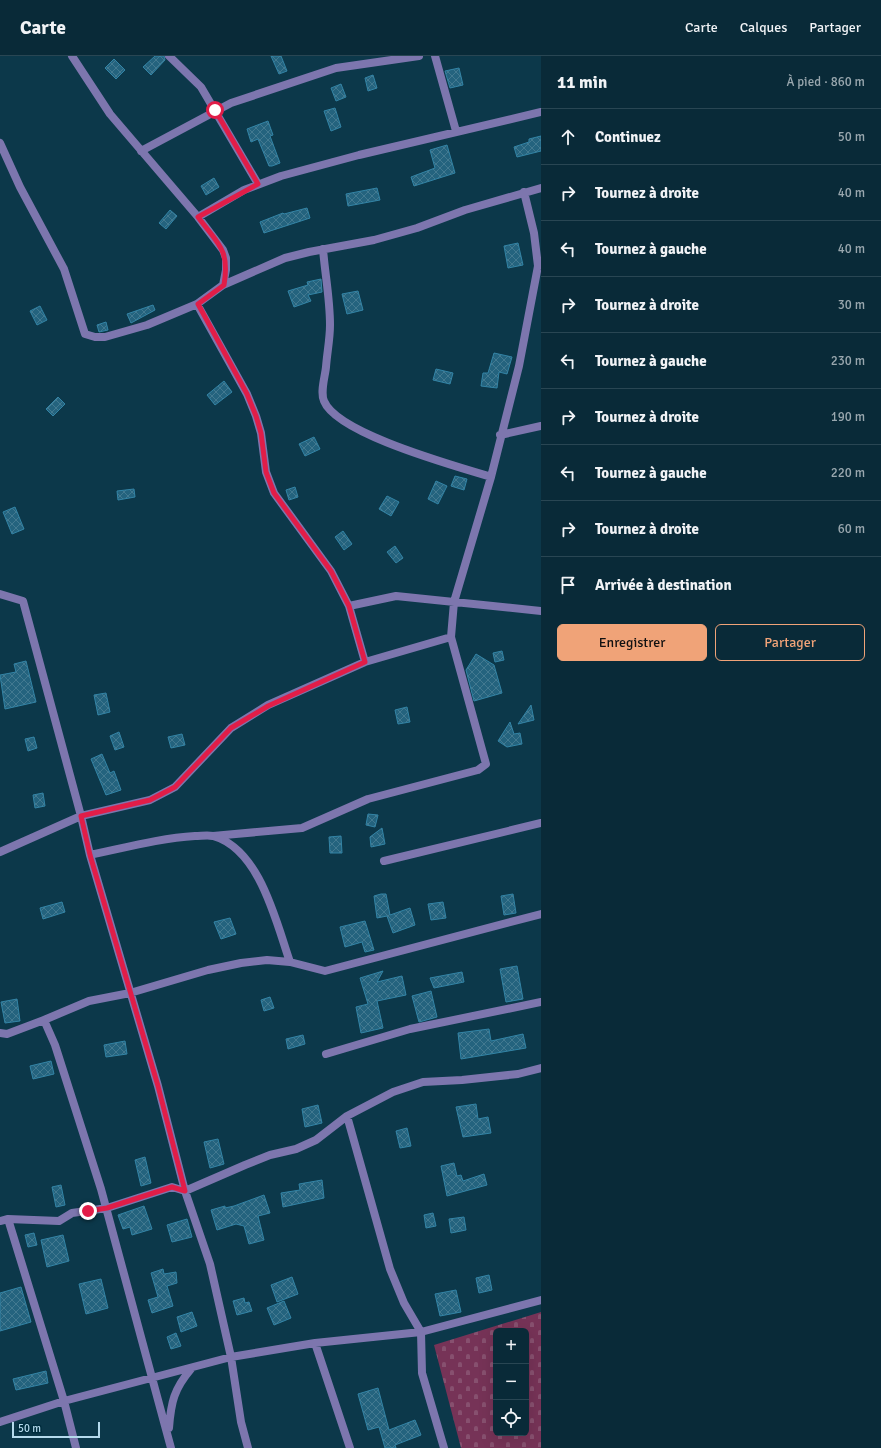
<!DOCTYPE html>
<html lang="fr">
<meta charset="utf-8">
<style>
:root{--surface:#092a38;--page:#123240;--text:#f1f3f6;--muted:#99a7ae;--line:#294653;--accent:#f0a378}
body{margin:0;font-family:Signika,sans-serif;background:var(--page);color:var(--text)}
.controls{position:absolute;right:12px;bottom:12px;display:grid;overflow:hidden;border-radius:6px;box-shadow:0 4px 16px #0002}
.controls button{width:36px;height:36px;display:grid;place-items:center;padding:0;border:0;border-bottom:1px solid var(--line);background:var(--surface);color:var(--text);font:20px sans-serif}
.scale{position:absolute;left:12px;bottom:10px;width:88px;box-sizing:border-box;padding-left:4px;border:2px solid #b5daec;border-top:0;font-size:11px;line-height:14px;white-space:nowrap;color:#b5daec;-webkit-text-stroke:3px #002e3f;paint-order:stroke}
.stop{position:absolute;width:12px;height:12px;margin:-9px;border:3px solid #e11d48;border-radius:50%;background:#fff}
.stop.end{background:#e11d48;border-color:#fff;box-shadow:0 1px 4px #0008}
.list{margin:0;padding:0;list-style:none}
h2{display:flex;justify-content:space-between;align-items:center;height:52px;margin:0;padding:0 16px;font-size:17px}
h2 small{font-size:13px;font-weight:400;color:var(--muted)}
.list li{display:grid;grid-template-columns:26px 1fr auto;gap:12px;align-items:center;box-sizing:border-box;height:56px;padding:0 16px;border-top:1px solid var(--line)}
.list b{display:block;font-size:15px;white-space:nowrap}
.list em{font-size:13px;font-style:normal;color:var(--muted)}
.actions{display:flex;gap:8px;padding:12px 16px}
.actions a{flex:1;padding:9px 0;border:1px solid var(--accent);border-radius:6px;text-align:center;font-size:14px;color:var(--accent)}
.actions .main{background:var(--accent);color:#111}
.icon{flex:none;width:22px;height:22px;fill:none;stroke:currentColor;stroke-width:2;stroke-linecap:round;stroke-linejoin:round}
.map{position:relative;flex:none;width:541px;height:1392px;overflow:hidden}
header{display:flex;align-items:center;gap:24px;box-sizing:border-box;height:56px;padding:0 20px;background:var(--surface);border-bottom:1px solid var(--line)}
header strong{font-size:19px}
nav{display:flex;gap:22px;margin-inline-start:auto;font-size:14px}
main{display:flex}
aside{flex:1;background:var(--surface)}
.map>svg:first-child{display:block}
.cemetery{fill:url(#cemetery-stones);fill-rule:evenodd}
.building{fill:url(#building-cross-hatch);stroke:#3384a6}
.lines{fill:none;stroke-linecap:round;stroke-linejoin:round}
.street{stroke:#7d76ae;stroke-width:8}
.route{stroke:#e11d48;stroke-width:5}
</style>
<header>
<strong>Carte</strong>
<nav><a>Carte</a><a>Calques</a><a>Partager</a></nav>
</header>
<main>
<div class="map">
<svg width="541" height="1392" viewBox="0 0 541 1392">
<defs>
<pattern id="cemetery-stones" width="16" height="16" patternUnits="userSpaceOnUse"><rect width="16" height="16" fill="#763357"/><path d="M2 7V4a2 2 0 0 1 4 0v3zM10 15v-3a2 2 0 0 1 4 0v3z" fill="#87506f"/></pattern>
<pattern id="building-cross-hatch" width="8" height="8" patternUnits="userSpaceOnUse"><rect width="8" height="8" fill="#24637e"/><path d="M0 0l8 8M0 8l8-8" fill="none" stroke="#427990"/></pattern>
</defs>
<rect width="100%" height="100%" fill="#0c384a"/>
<path class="cemetery" d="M 541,1256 L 541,1392 L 461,1392 L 434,1289 ZM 496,1275 L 526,1275 L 526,1377 L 496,1377 Z"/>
<path class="building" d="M 155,0 L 164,0 L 165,4 L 151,19 L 143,11 Z
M 271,0 L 281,0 L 287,15 L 279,18 Z
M 114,3 L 125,14 L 116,23 L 105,12 Z
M 459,12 L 463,29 L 450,32 L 445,15 Z
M 373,19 L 377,32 L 368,35 L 365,22 Z
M 341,28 L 346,41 L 336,45 L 331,32 Z
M 335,52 L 341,71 L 331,75 L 324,55 Z
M 268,65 L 273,79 L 270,80 L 280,107 L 272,110 L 269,110 L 258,83 L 251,86 L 247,73 Z
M 541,80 L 541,95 L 517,101 L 514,91 L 529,86 L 529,83 Z
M 447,89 L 455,117 L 414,130 L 411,121 L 435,112 L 430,94 Z
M 214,122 L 219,131 L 206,139 L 201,130 Z
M 377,132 L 380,144 L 348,150 L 346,138 Z
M 307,152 L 310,162 L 264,177 L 260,166 L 283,157 L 284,158 Z
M 170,154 L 177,160 L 166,173 L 159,167 Z
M 518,187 L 523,209 L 508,212 L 504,190 Z
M 321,223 L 322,236 L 308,239 L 311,245 L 294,251 L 288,235 L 308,229 L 307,226 Z
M 358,235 L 363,254 L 347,258 L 342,238 Z
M 153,249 L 155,254 L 131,267 L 127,258 Z
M 40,250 L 47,264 L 37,269 L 30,255 Z
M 106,266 L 108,274 L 99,276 L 97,269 Z
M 494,297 L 512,301 L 507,318 L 499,316 L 497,332 L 481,330 L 483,317 L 488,317 Z
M 436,313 L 453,317 L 450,328 L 433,324 Z
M 224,325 L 232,336 L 215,349 L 207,339 Z
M 58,341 L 65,348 L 53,360 L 46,353 Z
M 314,381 L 320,393 L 305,400 L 299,388 Z
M 455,420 L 467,423 L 464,434 L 451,430 Z
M 436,425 L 447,430 L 438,448 L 428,443 Z
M 295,431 L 298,441 L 289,444 L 286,434 Z
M 134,433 L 135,441 L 118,444 L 117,435 Z
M 387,440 L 399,446 L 391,460 L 379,453 Z
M 15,451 L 24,473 L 12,478 L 3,456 Z
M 343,475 L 352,488 L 344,494 L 335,481 Z
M 395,490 L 403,502 L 396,507 L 387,496 Z
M 502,595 L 504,604 L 495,606 L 493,597 Z
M 476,598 L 494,609 L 502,637 L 474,645 L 466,614 Z
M 26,605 L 36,646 L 5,653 L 0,619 L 16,616 L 14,608 Z
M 106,637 L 110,656 L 98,659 L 94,639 Z
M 531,649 L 534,664 L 518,668 Z
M 407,651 L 410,666 L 398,668 L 395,654 Z
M 510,666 L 514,678 L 520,677 L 522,688 L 507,691 L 498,685 Z
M 119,676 L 124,691 L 115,694 L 110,680 Z
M 182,678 L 185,689 L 171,692 L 168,681 Z
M 34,681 L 37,692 L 28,695 L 25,683 Z
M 102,698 L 110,717 L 114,715 L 121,734 L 106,739 L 91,703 Z
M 43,737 L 45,750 L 35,752 L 33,739 Z
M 368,758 L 378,759 L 375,771 L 366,769 Z
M 382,772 L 385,788 L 371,791 L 370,781 Z
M 341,780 L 342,797 L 330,797 L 329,781 Z
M 381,838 L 386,838 L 390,859 L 410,852 L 415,869 L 393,877 L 387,860 L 377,862 L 374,840 Z
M 513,838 L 516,857 L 504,859 L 501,840 Z
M 62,846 L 65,856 L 43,863 L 40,852 Z
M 443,846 L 446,862 L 431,864 L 428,848 Z
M 230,862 L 236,878 L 221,883 L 214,866 Z
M 365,865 L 374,894 L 365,896 L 362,886 L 345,891 L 340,871 Z
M 517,910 L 523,943 L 506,946 L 500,913 Z
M 383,915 L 377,926 L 402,920 L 406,939 L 377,945 L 383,972 L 361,977 L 356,951 L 368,948 L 360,922 Z
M 462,916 L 464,926 L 434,932 L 430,922 Z
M 431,935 L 437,961 L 419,966 L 412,940 Z
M 270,941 L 274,952 L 264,955 L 261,944 Z
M 17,943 L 20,965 L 5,967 L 1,946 Z
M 489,973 L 491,985 L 523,978 L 526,992 L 461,1003 L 458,977 Z
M 303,979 L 305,988 L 288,993 L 286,983 Z
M 125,985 L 127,998 L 106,1001 L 104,989 Z
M 51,1005 L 54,1018 L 33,1023 L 30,1010 Z
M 476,1048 L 478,1063 L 488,1061 L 491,1077 L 463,1081 L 456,1051 Z
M 318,1049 L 322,1067 L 305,1071 L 302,1053 Z
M 407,1072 L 411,1090 L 400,1092 L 396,1075 Z
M 218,1083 L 224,1108 L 210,1112 L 204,1086 Z
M 145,1101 L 151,1127 L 141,1130 L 135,1104 Z
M 454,1107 L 457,1120 L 461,1119 L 463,1125 L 484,1118 L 487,1129 L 447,1140 L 441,1110 Z
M 322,1124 L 324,1142 L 283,1151 L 281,1137 L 300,1134 L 299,1128 Z
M 61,1129 L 65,1149 L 56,1151 L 52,1131 Z
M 264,1139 L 270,1157 L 258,1160 L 264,1184 L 249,1188 L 244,1170 L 236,1168 L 217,1174 L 211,1154 L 225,1150 L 225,1152 L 234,1150 Z
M 144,1150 L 152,1173 L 132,1179 L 130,1171 L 123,1173 L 118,1159 Z
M 433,1157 L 436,1170 L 426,1172 L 424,1159 Z
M 464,1161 L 466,1174 L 451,1177 L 449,1163 Z
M 187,1163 L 192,1181 L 172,1186 L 167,1169 Z
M 34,1177 L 37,1189 L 28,1191 L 25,1179 Z
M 63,1179 L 69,1205 L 47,1211 L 41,1184 Z
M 163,1213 L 164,1218 L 176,1216 L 177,1227 L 167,1230 L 173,1250 L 152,1257 L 148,1244 L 158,1241 L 151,1217 Z
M 489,1219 L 492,1234 L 479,1237 L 476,1222 Z
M 292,1221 L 298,1238 L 277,1246 L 271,1229 Z
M 101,1223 L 108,1252 L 86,1258 L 79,1228 Z
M 21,1231 L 31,1266 L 0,1275 L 0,1237 Z
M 456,1234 L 461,1256 L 440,1260 L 435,1238 Z
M 244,1242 L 245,1247 L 249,1246 L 252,1255 L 237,1259 L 233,1245 Z
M 284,1245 L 291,1262 L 274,1269 L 267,1252 Z
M 192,1256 L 197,1270 L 181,1276 L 177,1261 Z
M 176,1277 L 181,1290 L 171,1293 L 167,1281 Z
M 46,1315 L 48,1327 L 16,1334 L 13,1323 Z
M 378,1332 L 389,1374 L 415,1364 L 421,1379 L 395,1389 L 396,1392 L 385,1392 L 379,1371 L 368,1374 L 358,1338 Z"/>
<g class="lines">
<path class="street" d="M 72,0 L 110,58 L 198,161 L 223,194 L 226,202 L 226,214 L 223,229 L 285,202 L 309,196 L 374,184 L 417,172 L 465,154 L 541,132
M 169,0 L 201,31 L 258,128
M 435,0 L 456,75
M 0,87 L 20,131 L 64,213 L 85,278 L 95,281 L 105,281 L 147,269 L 197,248 L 223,229
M 141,95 L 231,47 L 336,12 L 419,0
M 524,136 L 534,177 L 538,210
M 198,161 L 244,134 L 281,120 L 359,99 L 541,56
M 323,193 C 325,218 330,243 330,269 C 330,283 327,297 326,311 C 325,321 320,336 324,345 C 337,378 456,410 491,421
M 197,248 L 247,338 L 256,360 L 261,377 L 266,416 L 274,437 L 331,515 L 349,550 L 365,606
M 500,379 L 541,370
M 0,538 L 23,545 L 81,760 L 90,799 L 158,1030 L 185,1135 L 210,1208 L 231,1301 L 241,1366 L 248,1392
M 349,550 L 396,540 L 541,555
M 213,780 L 302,772 L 368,743 L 478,714 L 486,708 L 451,581
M 0,796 L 81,760 L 150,744 L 175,731 L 231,672 L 268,649 L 365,606 L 451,581 L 454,546 L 491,421 L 519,310 L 538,210 L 541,209
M 90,799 C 124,792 160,782 195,780 C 201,780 208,779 213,780 C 260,793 276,866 290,906
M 384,805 L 541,767
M 0,977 L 7,978 L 44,964
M 326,998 L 410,973 L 541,946
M 347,1060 L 390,1213 L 404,1247 L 421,1276 L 422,1317 L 444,1392
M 8,1163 L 64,1345 L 76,1392
M 0,1165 L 8,1163 L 59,1165 L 72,1157 L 107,1152 L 172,1131 L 185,1135 L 245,1109 L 270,1099 L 296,1093 L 316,1084 L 347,1060 L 393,1036 L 423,1026 L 462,1024 L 518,1018 L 541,1012
M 315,1287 L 350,1392
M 0,1366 L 64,1345 L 231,1301 L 315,1287 L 421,1276 L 541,1244
M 169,1372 C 171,1346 174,1333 191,1313
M 171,1392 L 101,1133 L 55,989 L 44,964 L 89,945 L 130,937 L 208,914 L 241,907 L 267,904 L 290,906 L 325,915 L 541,858"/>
</g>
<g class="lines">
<path class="route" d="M 88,1155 L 107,1152 L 172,1131 L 185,1135 L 158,1030 L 90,799 L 81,760 L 150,744 L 175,731 L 231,672 L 268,650 L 365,606 L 349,550 L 331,515 L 274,437 L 266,416 L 261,377 L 256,360 L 247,338 L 198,248 L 224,229 C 230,193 218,188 198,161 L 258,128 L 215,54"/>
</g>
</svg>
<div class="controls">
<button>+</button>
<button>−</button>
<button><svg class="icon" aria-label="locate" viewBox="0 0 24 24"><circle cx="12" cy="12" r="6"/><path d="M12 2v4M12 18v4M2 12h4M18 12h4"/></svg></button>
</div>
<div class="scale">50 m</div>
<div class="stop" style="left:215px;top:54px"></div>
<div class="stop end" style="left:88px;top:1155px"></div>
</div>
<aside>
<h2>11 min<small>À pied · 860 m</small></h2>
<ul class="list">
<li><svg class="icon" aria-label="ahead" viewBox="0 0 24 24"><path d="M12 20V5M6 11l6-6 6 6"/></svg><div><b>Continuez</b></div><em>50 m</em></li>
<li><svg class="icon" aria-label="right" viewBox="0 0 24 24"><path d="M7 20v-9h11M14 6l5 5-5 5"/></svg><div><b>Tournez à droite</b></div><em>40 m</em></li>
<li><svg class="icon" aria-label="left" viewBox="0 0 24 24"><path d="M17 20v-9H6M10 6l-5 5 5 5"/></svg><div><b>Tournez à gauche</b></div><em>40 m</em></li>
<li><svg class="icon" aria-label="right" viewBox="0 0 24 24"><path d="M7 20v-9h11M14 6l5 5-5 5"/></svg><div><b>Tournez à droite</b></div><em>30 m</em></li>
<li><svg class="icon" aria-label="left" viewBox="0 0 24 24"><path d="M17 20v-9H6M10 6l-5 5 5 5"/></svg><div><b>Tournez à gauche</b></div><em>230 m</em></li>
<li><svg class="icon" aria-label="right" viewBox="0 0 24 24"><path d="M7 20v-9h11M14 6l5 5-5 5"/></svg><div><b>Tournez à droite</b></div><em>190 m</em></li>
<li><svg class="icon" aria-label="left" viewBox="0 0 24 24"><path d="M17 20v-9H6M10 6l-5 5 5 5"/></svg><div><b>Tournez à gauche</b></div><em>220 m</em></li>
<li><svg class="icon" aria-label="right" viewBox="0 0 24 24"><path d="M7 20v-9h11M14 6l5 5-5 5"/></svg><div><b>Tournez à droite</b></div><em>60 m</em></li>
<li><svg class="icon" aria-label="arrive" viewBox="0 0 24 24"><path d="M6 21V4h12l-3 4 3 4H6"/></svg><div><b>Arrivée à destination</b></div></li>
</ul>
<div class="actions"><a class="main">Enregistrer</a><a>Partager</a></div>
</aside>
</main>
